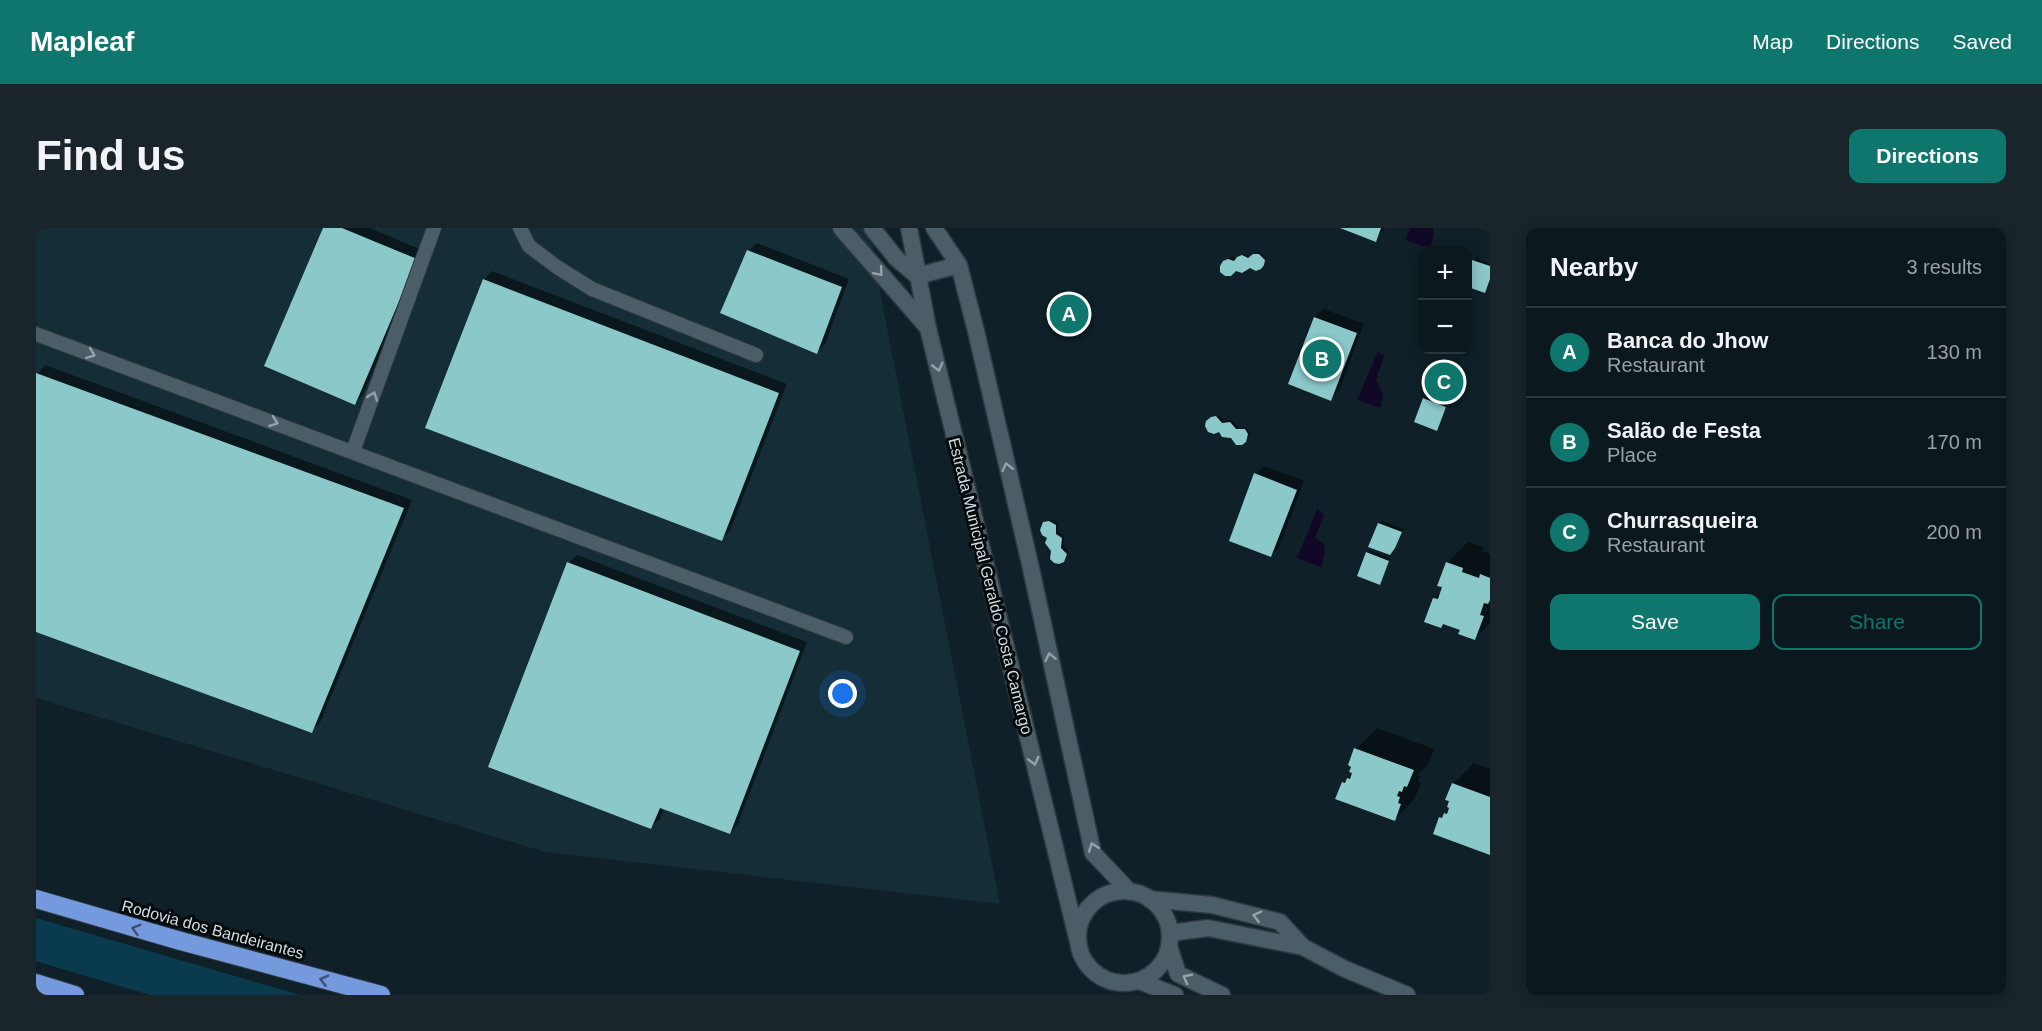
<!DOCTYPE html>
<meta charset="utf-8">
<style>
:root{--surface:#0b181e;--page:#19252b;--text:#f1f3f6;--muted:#9aa0a4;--line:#2b373c;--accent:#0f766e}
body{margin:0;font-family:Arial,sans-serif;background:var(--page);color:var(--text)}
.controls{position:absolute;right:18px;top:18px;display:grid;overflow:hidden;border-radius:12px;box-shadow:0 3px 15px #0003}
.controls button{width:54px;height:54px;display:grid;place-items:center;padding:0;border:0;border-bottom:2px solid var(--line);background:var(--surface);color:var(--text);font:30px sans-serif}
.you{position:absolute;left:807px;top:466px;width:21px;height:21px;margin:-15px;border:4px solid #fff;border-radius:50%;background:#1a73e8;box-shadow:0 0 0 9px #1a73e833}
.badge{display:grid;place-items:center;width:39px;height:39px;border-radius:50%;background:var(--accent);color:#fff;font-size:20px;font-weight:700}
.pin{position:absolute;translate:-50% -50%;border:3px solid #fff;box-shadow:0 2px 6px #0006}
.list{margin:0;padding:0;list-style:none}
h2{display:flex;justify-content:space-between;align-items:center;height:78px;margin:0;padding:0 24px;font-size:26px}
h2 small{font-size:20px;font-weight:400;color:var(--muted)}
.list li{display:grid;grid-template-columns:39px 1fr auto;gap:18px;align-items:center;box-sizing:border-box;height:90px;padding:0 24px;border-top:2px solid var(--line)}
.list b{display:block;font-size:22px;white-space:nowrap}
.list p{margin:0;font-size:20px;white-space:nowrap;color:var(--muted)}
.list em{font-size:20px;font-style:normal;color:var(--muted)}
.actions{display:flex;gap:12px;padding:18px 24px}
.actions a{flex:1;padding:14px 0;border:2px solid var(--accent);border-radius:12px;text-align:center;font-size:21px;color:var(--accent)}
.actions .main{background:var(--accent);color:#fff}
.map{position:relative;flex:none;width:1454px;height:767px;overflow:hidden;border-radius:12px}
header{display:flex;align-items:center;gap:36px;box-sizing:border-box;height:84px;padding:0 30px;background:var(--accent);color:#fff}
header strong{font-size:28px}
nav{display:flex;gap:33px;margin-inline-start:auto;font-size:21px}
.intro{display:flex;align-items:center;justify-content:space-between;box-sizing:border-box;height:144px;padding:0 36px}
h1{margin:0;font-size:42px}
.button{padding:15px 27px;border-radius:12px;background:var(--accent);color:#fff;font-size:21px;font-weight:700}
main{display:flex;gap:36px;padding:0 36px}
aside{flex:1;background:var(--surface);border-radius:12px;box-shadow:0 3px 15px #0003}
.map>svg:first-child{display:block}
.built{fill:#142d37}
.green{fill:#0a3a4d}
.water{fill:#110726}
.shadow{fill:#0007}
.building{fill:#8bc8ca}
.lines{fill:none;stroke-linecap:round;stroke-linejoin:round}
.service-casing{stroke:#2e383e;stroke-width:16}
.minor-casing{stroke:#2e383e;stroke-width:19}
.tertiary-casing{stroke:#2e383e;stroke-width:19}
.motorway-casing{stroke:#2e383e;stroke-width:20}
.service{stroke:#4b5d66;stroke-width:14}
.minor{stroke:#4b5d66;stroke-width:16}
.tertiary{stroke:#4b5d66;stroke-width:16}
.motorway{stroke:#7499dc;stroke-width:18}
.oneway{stroke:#96a3aa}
.oneway2{stroke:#3c5174}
.labels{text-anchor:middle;stroke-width:6;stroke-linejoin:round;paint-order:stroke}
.street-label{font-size:16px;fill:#d3dde2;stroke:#04090c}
</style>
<header>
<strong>Mapleaf</strong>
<nav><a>Map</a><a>Directions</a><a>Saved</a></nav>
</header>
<div class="intro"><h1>Find us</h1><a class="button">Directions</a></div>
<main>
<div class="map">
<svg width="1454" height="767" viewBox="0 0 1454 767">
<rect width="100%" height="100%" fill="#0f2028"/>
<path class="built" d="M 0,0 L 834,0 L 844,64 L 964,676 L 509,624 L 0,470 Z"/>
<path class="green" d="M 0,690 L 264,767 L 114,767 L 16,738 L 0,733 Z"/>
<path class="water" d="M 1374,0 L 1397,0 L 1398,7 L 1394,20 L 1369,12 Z
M 1342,123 L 1348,128 L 1340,152 L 1347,166 L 1345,180 L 1321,172 Z
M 1281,281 L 1288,286 L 1279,310 L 1288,316 L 1289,326 L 1285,339 L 1261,330 Z"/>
<path class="shadow" d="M 288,0 L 334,0 L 388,23 L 327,167 L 319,175 Z
M 1308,0 L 1349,0 L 1339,12 Z
M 721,15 L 813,51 L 789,116 L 781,124 L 712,23 Z
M 1223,24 L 1230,29 L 1226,38 L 1189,33 L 1196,29 L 1201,31 L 1209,26 L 1216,29 Z
M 1440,30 L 1454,36 L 1454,52 L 1449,63 L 1432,57 L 1432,47 Z
M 456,43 L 751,156 L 694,303 L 685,311 L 448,52 Z
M 1288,81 L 1328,96 L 1303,162 L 1294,171 L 1254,156 L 1279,89 Z
M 9,137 L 376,272 L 284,495 L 275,503 L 0,402 L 0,148 Z
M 1403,140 L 1425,148 L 1413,169 L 1400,142 Z
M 1391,169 L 1411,177 L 1401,201 L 1388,171 Z
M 1183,187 L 1189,193 L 1196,192 L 1202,199 L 1211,200 L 1214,205 L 1211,211 L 1208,214 L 1173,191 Z
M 1228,238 L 1268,253 L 1243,319 L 1235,328 L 1220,246 Z
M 1016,291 L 1022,295 L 1022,304 L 1026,306 L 1028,310 L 1027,317 L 1031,321 L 1032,326 L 1027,333 L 1017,322 L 1008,295 Z
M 1346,293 L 1368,301 L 1356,323 L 1344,296 Z
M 1432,314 L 1447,319 L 1446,323 L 1454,326 L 1454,395 L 1439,410 L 1426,402 L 1398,371 L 1406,363 L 1411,335 Z
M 1334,323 L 1354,330 L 1344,355 L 1331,325 Z
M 541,327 L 771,414 L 702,596 L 693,605 L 628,580 L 624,591 L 615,599 L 532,335 Z
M 1341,500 L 1398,521 L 1392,537 L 1381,547 L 1384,548 L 1382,554 L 1385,555 L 1379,570 L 1359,591 L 1307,555 L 1316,546 L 1320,521 Z
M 1438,535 L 1454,541 L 1454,626 L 1404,590 L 1415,579 L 1417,556 Z"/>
<path class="building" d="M 287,0 L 306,0 L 381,31 L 319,177 L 228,138 Z
M 1304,0 L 1345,0 L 1340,14 Z
M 711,22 L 806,59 L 781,126 L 684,85 Z
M 1217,26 L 1223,26 L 1229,32 L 1228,37 L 1225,41 L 1220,43 L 1214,40 L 1206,45 L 1200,43 L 1195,48 L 1189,48 L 1184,44 L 1184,38 L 1187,33 L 1192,31 L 1198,33 L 1201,29 L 1206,27 L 1212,30 Z
M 1436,32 L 1454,38 L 1454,51 L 1449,65 L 1432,59 L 1432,40 Z
M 447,51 L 743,165 L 686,313 L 389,200 Z
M 1278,89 L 1321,105 L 1295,173 L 1252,156 Z
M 1399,141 L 1424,150 L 1411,173 L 1390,165 Z
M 0,145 L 368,280 L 276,505 L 0,404 Z
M 1387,170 L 1410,179 L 1401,203 L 1378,194 Z
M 1180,188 L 1186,195 L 1194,194 L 1200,201 L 1209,201 L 1212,206 L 1210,214 L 1206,217 L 1200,217 L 1195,210 L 1186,209 L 1183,204 L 1178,206 L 1172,204 L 1169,198 L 1170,193 L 1175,189 Z
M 1218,245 L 1261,262 L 1235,329 L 1193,313 Z
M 1013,293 L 1020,297 L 1020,306 L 1026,310 L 1025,320 L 1031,326 L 1028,334 L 1023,336 L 1018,335 L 1014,331 L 1015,323 L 1009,315 L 1011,310 L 1006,307 L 1004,302 L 1007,294 Z
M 1342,295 L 1366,304 L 1359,320 L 1354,327 L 1332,319 Z
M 1330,324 L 1353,333 L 1344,357 L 1321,348 Z
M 531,334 L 764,423 L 694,606 L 624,580 L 615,601 L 452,539 Z
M 1410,334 L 1427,340 L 1426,344 L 1443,350 L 1444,346 L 1454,350 L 1454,372 L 1452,376 L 1448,375 L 1444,387 L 1448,388 L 1439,412 L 1422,406 L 1424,402 L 1407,396 L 1405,400 L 1388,394 L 1397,370 L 1402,371 L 1406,359 L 1401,358 Z
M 1318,520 L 1378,542 L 1371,559 L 1368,558 L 1366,564 L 1363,563 L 1361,568 L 1364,569 L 1362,575 L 1365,576 L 1359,593 L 1299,571 L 1306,554 L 1309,555 L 1311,550 L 1314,551 L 1316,545 L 1313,544 L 1315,539 L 1312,537 Z
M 1416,555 L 1454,569 L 1454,627 L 1397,606 L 1403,589 L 1406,590 L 1408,585 L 1411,586 L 1413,580 L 1411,579 L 1413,573 L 1409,572 Z"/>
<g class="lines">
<g class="service-casing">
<path id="service" d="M 484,0 L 493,18 L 521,39 L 556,61 L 720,127
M 0,106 L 810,409
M 317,223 L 398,0"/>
</g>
<g class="minor-casing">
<path id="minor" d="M 805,0 L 892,100
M 836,0 L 860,30 L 881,48
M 1113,671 L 1176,677 L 1244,694 L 1267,719
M 1134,705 L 1172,700 L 1267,719 L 1309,741 L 1371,767"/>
</g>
<g class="tertiary-casing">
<path id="tertiary" d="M 873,0 L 892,100 L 1042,714
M 898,0 L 923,37 L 940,103 L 994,336 L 1057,625 L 1094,664
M 881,48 L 923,37
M1042 709a46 46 0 1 1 92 0a46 46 0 1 1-92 0Z
M 1133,718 L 1142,746 L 1186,767
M 1103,753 L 1139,767"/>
</g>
<g class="motorway-casing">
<path id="motorway" d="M 0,671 L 141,712 L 345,767
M 0,755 L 39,767"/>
</g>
<use href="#service" class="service"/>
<use href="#minor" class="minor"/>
<use href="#tertiary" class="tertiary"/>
<use href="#motorway" class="motorway"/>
</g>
<defs><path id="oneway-chevron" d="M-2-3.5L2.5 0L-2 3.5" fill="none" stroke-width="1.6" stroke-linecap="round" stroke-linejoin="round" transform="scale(1.5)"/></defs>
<g class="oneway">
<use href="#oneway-chevron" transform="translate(843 44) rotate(49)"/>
<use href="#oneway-chevron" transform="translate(55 126) rotate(20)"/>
<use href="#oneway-chevron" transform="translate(902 139) rotate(76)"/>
<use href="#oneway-chevron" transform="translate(337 168) rotate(-70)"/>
<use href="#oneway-chevron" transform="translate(238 194) rotate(20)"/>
<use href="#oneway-chevron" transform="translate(971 239) rotate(-103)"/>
<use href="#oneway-chevron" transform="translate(1014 429) rotate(-102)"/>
<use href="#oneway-chevron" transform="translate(998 533) rotate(76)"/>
<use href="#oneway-chevron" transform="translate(1057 619) rotate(-110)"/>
<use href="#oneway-chevron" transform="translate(1221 688) rotate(-166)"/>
<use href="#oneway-chevron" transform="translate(1151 750) rotate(-152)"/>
</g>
<g class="oneway2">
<use href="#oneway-chevron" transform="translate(100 701) rotate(-164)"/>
<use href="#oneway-chevron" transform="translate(288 752) rotate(-165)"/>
</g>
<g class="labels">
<g class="street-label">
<text transform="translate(955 358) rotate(76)" y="6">Estrada Municipal Geraldo Costa Camargo</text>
<text transform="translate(177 701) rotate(15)" y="6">Rodovia dos Bandeirantes</text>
</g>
</g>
</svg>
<div class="controls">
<button>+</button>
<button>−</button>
</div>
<div class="you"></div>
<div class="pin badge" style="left:1033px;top:86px">A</div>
<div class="pin badge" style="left:1286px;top:131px">B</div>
<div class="pin badge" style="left:1408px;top:154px">C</div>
</div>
<aside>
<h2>Nearby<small>3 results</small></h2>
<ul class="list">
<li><span class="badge">A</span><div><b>Banca do Jhow</b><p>Restaurant</p></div><em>130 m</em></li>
<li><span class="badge">B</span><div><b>Salão de Festa</b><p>Place</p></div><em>170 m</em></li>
<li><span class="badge">C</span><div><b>Churrasqueira</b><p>Restaurant</p></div><em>200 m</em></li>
</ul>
<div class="actions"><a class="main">Save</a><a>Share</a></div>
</aside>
</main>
